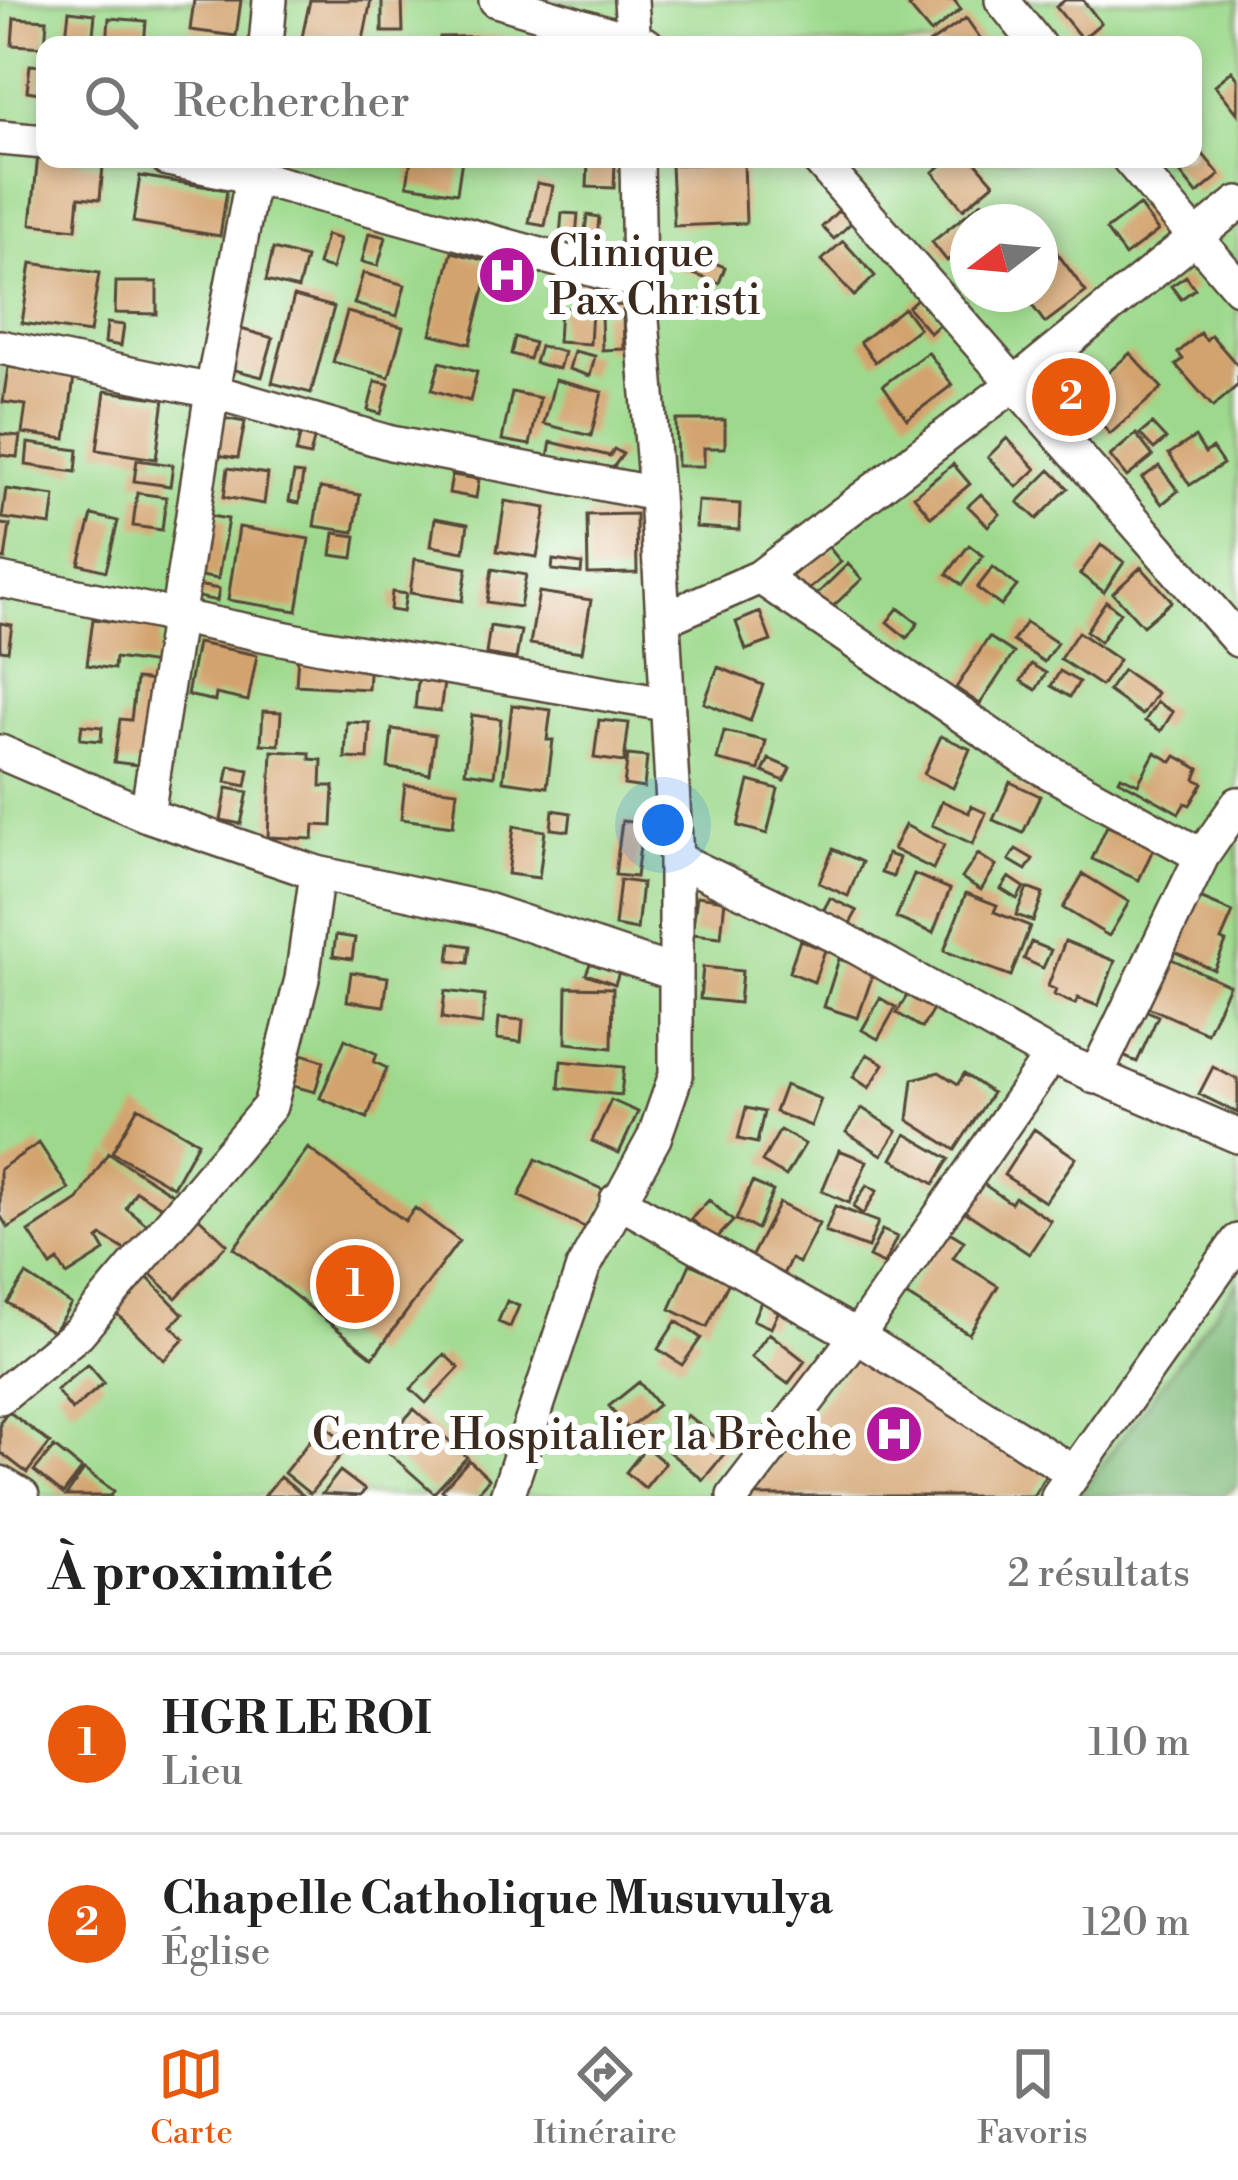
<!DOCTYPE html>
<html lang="fr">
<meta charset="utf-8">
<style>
:root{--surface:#fff;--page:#f6f6f6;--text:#222;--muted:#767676;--line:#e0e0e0;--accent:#ea580c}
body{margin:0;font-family:"Libre Bodoni",serif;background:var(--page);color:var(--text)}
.compass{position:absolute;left:950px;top:204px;width:108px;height:108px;border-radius:50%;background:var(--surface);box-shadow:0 6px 18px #0003;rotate:254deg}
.you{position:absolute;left:663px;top:825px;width:42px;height:42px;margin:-30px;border:9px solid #fff;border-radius:50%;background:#1a73e8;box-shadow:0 0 0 18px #1a73e833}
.badge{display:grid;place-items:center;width:78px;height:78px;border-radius:50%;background:var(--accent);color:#fff;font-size:39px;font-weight:700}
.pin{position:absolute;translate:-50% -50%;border:6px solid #fff;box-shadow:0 3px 12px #0006}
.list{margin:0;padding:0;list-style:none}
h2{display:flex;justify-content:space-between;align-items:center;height:156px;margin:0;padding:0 48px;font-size:51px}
h2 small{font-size:39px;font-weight:400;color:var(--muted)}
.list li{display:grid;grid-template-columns:78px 1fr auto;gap:36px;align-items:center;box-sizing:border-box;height:180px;padding:0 48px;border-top:3px solid var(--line)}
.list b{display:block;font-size:45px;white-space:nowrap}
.list p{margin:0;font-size:39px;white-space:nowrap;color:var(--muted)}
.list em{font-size:39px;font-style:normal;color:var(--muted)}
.icon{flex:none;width:66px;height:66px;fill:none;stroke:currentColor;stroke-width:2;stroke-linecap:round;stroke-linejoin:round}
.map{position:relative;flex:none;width:1238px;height:1496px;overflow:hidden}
.search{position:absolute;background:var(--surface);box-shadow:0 6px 18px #0003;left:36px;right:36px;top:36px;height:132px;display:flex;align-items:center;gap:30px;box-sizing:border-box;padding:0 42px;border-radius:24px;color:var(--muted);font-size:45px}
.sheet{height:516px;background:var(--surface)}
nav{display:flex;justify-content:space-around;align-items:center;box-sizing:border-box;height:168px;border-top:3px solid var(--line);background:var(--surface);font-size:33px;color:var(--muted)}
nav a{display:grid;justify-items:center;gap:6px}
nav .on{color:var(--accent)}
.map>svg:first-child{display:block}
.green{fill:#9dd98c;stroke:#6c8255;stroke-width:3;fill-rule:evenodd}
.forest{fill:#7eb978;stroke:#5c724b;stroke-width:3}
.building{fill:#d3a36e}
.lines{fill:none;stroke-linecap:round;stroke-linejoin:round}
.minor-casing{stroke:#574639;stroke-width:38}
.minor{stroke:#fff;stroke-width:33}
.labels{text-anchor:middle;stroke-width:12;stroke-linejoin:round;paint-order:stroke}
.poi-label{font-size:42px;fill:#3b2a1e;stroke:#fff;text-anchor:start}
</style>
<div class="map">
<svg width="1238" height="1496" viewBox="0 0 1238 1496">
<rect width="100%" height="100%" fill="#fff"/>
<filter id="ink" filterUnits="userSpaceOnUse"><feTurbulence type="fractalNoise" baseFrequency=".00833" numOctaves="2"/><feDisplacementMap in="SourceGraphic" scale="24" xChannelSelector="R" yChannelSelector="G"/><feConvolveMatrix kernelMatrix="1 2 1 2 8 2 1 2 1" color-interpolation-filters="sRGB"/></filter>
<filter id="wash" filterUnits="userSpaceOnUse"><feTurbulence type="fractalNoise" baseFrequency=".004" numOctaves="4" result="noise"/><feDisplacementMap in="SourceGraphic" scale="48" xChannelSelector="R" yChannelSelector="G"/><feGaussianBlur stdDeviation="2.7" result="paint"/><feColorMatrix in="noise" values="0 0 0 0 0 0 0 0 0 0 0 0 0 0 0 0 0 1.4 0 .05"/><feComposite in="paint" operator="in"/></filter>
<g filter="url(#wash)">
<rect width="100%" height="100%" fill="#f5e6d0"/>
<path class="green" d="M 0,0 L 1238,0 L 1238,1281 L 1079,1496 L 0,1496 ZM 45,45 L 1193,45 L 1193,159 L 45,159 ZM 968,222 L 1040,222 L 1040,294 L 968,294 Z"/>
<path class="forest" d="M 1238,1281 L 1238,1486 L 1223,1496 L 1079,1496 Z"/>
<g id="blocks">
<path class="building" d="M 194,0 L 241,0 L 236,36 L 190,30 Z
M 310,0 L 371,0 L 362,45 L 301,42 Z
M 382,0 L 402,0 L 403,32 L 382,32 Z
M 917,0 L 954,0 L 961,9 L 931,33 L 909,7 Z
M 1065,0 L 1083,0 L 1101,23 L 1082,39 L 1056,7 Z
M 69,11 L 95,14 L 92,45 L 65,45 Z
M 14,18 L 47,20 L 45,47 L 12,45 Z
M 109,18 L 146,21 L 144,45 L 107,45 Z
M 966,18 L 985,45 L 927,45 Z
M 505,36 L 505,45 L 440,45 L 440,37 Z
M 30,65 L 42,66 L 39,93 L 27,91 Z
M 1232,71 L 1238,79 L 1238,114 L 1215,85 Z
M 1193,142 L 1220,175 L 1197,194 L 1169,159 L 1193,159 Z
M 38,155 L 103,166 L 100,199 L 79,197 L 76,229 L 31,224 Z
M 411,159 L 462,159 L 457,193 L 407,185 Z
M 949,159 L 973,159 L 994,183 L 963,209 L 933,172 Z
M 588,162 L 615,163 L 614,188 L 587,187 Z
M 744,162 L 746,223 L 674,226 L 671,165 Z
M 140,176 L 227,190 L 220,236 L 133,222 Z
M 537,183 L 553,186 L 545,226 L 529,223 Z
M 982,202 L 996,220 L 968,222 L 968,244 L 947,261 L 932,242 Z
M 1139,205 L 1158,231 L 1125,256 L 1106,230 Z
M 839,210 L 851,223 L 834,239 L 822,227 Z
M 562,213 L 578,214 L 576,237 L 560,236 Z
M 587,215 L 599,217 L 597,240 L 584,239 Z
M 1040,230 L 1086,292 L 1045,323 L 1028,300 L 1049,284 L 1040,273 Z
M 369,233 L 386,237 L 378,266 L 362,262 Z
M 326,235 L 340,239 L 332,269 L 318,265 Z
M 843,241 L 875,276 L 854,296 L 822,260 Z
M 674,247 L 725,267 L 719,283 L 668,265 Z
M 273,249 L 306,258 L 298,289 L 266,281 Z
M 452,252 L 491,262 L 470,344 L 431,334 Z
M 31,263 L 99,273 L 90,333 L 22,323 Z
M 363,273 L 405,285 L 397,316 L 354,304 Z
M 1186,276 L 1195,289 L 1181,299 L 1171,286 Z
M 577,277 L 597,283 L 592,301 L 573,296 Z
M 116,282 L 157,282 L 157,314 L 115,313 Z
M 621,286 L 623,305 L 605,307 L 603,288 Z
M 294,296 L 334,307 L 311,393 L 272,383 Z
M 919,297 L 941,323 L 930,333 L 908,307 Z
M 560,308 L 592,310 L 590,344 L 558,342 Z
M 904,308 L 919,328 L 875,362 L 860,342 Z
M 347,312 L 403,327 L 389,377 L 333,362 Z
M 623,312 L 624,349 L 602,350 L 601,313 Z
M 107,323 L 124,325 L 121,346 L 105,343 Z
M 237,328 L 273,338 L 262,377 L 227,368 Z
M 1200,333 L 1206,340 L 1211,335 L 1238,366 L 1238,385 L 1213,407 L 1176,365 L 1183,359 L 1178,353 Z
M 515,337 L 534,343 L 529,359 L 511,354 Z
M 540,346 L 564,352 L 559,369 L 535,363 Z
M 574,351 L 595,356 L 590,376 L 569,369 Z
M 928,352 L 952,385 L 907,419 L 883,385 Z
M 1130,353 L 1162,388 L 1110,434 L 1079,399 Z
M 440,362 L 477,372 L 470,401 L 432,390 Z
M 8,367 L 74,377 L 66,439 L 22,433 L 26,405 L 3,402 Z
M 555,380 L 602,392 L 591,436 L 544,424 Z
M 375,381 L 389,384 L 381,414 L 368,410 Z
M 105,391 L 164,399 L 156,459 L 97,450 Z
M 512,392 L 540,398 L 530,445 L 502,440 Z
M 223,418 L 245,422 L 238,458 L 217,455 Z
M 676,420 L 725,420 L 725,448 L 704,448 L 704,466 L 677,466 Z
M 1152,424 L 1166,439 L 1154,449 L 1140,434 Z
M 301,432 L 315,435 L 310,456 L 296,453 Z
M 0,434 L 20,436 L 17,457 L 0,455 Z
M 1136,434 L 1153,456 L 1127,477 L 1110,456 Z
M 1195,437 L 1205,453 L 1212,448 L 1223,464 L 1190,485 L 1169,454 Z
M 1007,438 L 1036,469 L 1017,487 L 988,457 Z
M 551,442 L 610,456 L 614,449 L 623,454 L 612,469 L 548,457 Z
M 28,443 L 78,450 L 76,472 L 26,465 Z
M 137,460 L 173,465 L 170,486 L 134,481 Z
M 953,464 L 970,484 L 931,517 L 914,496 Z
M 1159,466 L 1178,491 L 1162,504 L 1142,478 Z
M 228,468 L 268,474 L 264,504 L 224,497 Z
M 1050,470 L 1068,488 L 1037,519 L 1018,502 Z
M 294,473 L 303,474 L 299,503 L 289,501 Z
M 452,475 L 479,479 L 476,498 L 449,493 Z
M 320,488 L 360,495 L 354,532 L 314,526 Z
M 6,489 L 55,496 L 51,525 L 2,518 Z
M 137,493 L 166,497 L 162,530 L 133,526 Z
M 981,494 L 1000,514 L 988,526 L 968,506 Z
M 505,501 L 546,508 L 537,557 L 497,551 Z
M 698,501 L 740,504 L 739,530 L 696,527 Z
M 636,514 L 637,573 L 588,574 L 587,515 Z
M 92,515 L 118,521 L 106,571 L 79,564 Z
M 204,515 L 228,519 L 218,579 L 195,575 Z
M 435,518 L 468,524 L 464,552 L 431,546 Z
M 0,524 L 10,525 L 5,559 L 0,558 Z
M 239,527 L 309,539 L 297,611 L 228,600 Z
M 334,533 L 356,536 L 353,558 L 331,555 Z
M 827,545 L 841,562 L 805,593 L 791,577 Z
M 969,545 L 983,556 L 962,585 L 947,574 Z
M 1101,545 L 1124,562 L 1104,592 L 1080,574 Z
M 415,559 L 467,568 L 462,601 L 410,593 Z
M 553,560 L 582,564 L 581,573 L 552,570 Z
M 848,564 L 862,579 L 829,610 L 816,595 Z
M 993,567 L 1017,586 L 1001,606 L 977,588 Z
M 1141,567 L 1172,601 L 1143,626 L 1113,593 Z
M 492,569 L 526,575 L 520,607 L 487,602 Z
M 197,585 L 219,589 L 217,601 L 194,596 Z
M 392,592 L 406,594 L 403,612 L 390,610 Z
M 539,592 L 591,600 L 582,652 L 530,644 Z
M 1106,601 L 1120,612 L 1100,642 L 1086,631 Z
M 898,608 L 918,623 L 907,638 L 887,622 Z
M 760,612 L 771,641 L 746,650 L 736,622 Z
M 93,619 L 161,628 L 157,664 L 115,658 L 114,669 L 87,665 Z
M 1026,622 L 1057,643 L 1044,662 L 1013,641 Z
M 0,623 L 12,625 L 8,651 L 0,650 Z
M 490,626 L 521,631 L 516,659 L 486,654 Z
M 1078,632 L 1119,660 L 1101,686 L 1060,659 Z
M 989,637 L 1014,653 L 980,704 L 956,688 Z
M 197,643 L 257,655 L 248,701 L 216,694 L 215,701 L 187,695 Z
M 298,656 L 370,659 L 368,689 L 296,685 Z
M 1031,664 L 1046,673 L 1036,690 L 1021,681 Z
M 718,667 L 763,685 L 750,721 L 704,703 Z
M 1123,670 L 1157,693 L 1142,715 L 1108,691 Z
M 1060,671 L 1079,682 L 1070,697 L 1051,686 Z
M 136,679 L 155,681 L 145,766 L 114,762 L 120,719 L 131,720 Z
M 418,680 L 444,683 L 440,711 L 415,708 Z
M 1157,702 L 1173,712 L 1161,731 L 1145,721 Z
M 512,705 L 551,710 L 547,740 L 553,740 L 547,787 L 503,781 Z
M 263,711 L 281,712 L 279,745 L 261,744 Z
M 472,715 L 501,719 L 494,776 L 465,772 Z
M 599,720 L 629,723 L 624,762 L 594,758 Z
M 347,722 L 370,723 L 368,759 L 345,758 Z
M 82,725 L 102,727 L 101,741 L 80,739 Z
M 392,729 L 435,735 L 430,774 L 388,768 Z
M 724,731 L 766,741 L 759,770 L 717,760 Z
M 941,736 L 970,749 L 953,788 L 924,774 Z
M 272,751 L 310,753 L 310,759 L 322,760 L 321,786 L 334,786 L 332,826 L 314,825 L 313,839 L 268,837 Z
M 1155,752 L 1172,762 L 1176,756 L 1199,769 L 1195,779 L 1203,783 L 1190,805 L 1185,803 L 1179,813 L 1119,780 L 1121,776 L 1138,784 Z
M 628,755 L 647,757 L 644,788 L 624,785 Z
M 769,759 L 790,768 L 784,781 L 763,772 Z
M 229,766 L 249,770 L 246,786 L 226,782 Z
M 749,781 L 778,789 L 767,834 L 738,826 Z
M 1010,782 L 1040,796 L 1023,833 L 993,820 Z
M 405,785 L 457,791 L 453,826 L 401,819 Z
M 227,788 L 248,792 L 241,824 L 221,820 Z
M 942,801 L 969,813 L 971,806 L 986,813 L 973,844 L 932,825 Z
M 553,810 L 571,813 L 569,831 L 551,829 Z
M 622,821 L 643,823 L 636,877 L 615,875 Z
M 905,825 L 944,845 L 933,869 L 893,849 Z
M 514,826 L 545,831 L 539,878 L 508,874 Z
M 1107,826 L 1154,847 L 1139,880 L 1092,859 Z
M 833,849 L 862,862 L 848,896 L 819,883 Z
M 1016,849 L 1033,859 L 1026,870 L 1009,860 Z
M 887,854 L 899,858 L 893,877 L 881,873 Z
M 978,854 L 996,866 L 981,890 L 962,878 Z
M 914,874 L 950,889 L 933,933 L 896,918 Z
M 1083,874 L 1129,902 L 1109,936 L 1063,908 Z
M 1009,877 L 1024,887 L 1017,899 L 1001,889 Z
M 620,880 L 642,883 L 637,930 L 615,926 Z
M 1027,888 L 1043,894 L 1033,921 L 1016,915 Z
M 966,893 L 997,905 L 994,912 L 1030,926 L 1011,976 L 944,951 Z
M 697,896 L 725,900 L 721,937 L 692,934 Z
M 1195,896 L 1233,912 L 1221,940 L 1226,942 L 1214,970 L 1171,950 Z
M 830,898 L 857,911 L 848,927 L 822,913 Z
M 336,935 L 355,938 L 352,959 L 333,956 Z
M 800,940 L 825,950 L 814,982 L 789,972 Z
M 1065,941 L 1115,961 L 1098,1006 L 1078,998 L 1075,1004 L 1054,995 L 1056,990 L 1048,986 Z
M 1031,942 L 1051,950 L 1043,968 L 1024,959 Z
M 451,943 L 470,946 L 468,963 L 449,961 Z
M 593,956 L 621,966 L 615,984 L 586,974 Z
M 1167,957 L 1229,985 L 1207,1033 L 1146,1006 Z
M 839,959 L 874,971 L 858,1018 L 824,1007 Z
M 703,967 L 742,971 L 739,1003 L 700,999 Z
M 351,972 L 388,977 L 384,1006 L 347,1001 Z
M 567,987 L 613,988 L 612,1048 L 566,1043 Z
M 911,988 L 937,1003 L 922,1028 L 897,1013 Z
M 445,991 L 485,996 L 482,1024 L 442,1018 Z
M 880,998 L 896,1007 L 878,1039 L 862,1030 Z
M 1141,1008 L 1158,1016 L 1137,1062 L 1120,1055 Z
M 499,1018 L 523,1020 L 521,1042 L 497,1039 Z
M 345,1039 L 377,1054 L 374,1062 L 387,1068 L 367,1118 L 320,1098 Z
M 302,1054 L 324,1061 L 315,1092 L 293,1086 Z
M 867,1054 L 884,1064 L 869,1088 L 853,1077 Z
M 561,1061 L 624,1067 L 621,1095 L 559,1088 Z
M 1213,1067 L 1238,1080 L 1238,1113 L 1199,1094 Z
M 939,1072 L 958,1084 L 964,1074 L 992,1093 L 955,1150 L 908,1120 L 913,1079 Z
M 785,1085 L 821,1099 L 811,1126 L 775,1112 Z
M 611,1100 L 638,1112 L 619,1153 L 592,1141 Z
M 138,1107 L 198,1142 L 173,1187 L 112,1152 Z
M 746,1108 L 764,1112 L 757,1143 L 738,1139 Z
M 862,1108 L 897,1131 L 882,1155 L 846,1132 Z
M 1034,1129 L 1076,1158 L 1045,1202 L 1004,1175 Z
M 780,1130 L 805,1144 L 786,1176 L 762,1162 Z
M 906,1134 L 949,1159 L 934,1184 L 892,1159 Z
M 39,1143 L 69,1189 L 8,1228 L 0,1215 L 0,1169 Z
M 308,1148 L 405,1221 L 415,1208 L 459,1241 L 373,1357 L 234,1248 Z
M 839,1150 L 867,1161 L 849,1203 L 822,1191 Z
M 108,1153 L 174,1195 L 165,1209 L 136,1191 L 126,1208 L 151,1228 L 132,1254 L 102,1236 L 98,1239 L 105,1251 L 67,1275 L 58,1261 L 51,1266 L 29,1232 L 78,1200 Z
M 536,1159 L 608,1192 L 591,1230 L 519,1196 Z
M 979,1181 L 1011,1203 L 1015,1197 L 1051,1221 L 1029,1254 L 961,1209 Z
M 752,1182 L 773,1191 L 757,1229 L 736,1220 Z
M 867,1185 L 877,1191 L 863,1214 L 853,1207 Z
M 709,1200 L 733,1221 L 715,1240 L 691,1219 Z
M 779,1203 L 819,1224 L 799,1263 L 791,1259 L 781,1278 L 749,1261 Z
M 835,1206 L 878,1222 L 868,1248 L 825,1232 Z
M 193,1212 L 227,1244 L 176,1298 L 143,1267 Z
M 882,1230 L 897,1237 L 884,1264 L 869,1257 Z
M 946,1230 L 964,1241 L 953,1258 L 998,1286 L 969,1334 L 906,1295 Z
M 690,1264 L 729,1282 L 707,1327 L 670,1309 Z
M 142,1272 L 183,1314 L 171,1326 L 184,1339 L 164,1360 L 109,1306 Z
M 26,1275 L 71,1304 L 53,1332 L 8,1303 Z
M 763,1297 L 781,1306 L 771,1328 L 753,1320 Z
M 507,1301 L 519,1306 L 510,1327 L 498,1322 Z
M 676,1321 L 701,1338 L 682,1365 L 658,1349 Z
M 769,1333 L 805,1361 L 788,1384 L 751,1357 Z
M 858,1353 L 1049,1471 L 1033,1496 L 747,1496 Z
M 444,1354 L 459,1368 L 426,1403 L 411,1389 Z
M 88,1364 L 104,1383 L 72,1410 L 56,1390 Z
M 639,1382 L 658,1405 L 628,1429 L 609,1406 Z
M 414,1409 L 467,1457 L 434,1493 L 381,1446 Z
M 8,1411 L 50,1443 L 27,1473 L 0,1452 L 0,1422 Z
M 687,1415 L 729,1448 L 703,1480 L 669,1452 L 681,1436 L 674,1431 Z
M 323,1424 L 349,1445 L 310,1494 L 284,1473 Z
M 54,1447 L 82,1469 L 63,1494 L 34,1471 Z
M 646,1447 L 665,1463 L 645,1488 L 626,1472 Z
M 469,1460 L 489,1479 L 474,1496 L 448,1496 L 442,1490 Z
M 84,1470 L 114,1491 L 111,1496 L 66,1496 Z
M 340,1471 L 365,1490 L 360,1496 L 322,1494 Z
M 280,1477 L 304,1496 L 264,1496 Z"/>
</g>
</g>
<g filter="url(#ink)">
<use href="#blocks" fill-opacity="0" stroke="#574639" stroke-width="3"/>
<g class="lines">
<g class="minor-casing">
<path id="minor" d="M 496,0 L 647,45
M 631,0 L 634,45
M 1002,0 L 1038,45
M 266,45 L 270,0
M 0,138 L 45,142
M 168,159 L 255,177 L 639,282
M 818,159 L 1238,640
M 1129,159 L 1238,287
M 0,347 L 212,391 L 391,443 L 656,494
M 760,577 L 1024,758 L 1202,856
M 0,580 L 321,646 L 665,704
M 664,619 L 760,577 L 1014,384 L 1238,203
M 0,752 L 147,815 L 317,873 L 480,908 L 674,973
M 147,815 L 212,391 L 256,159
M 676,859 L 837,936 L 1051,1056 L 1238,1136
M 1095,1077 L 1202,856 L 1238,804
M 617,1200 L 857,1336 L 1074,1473
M 0,1397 L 78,1333 L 270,1106 L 302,979 L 317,873
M 0,1483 L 22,1496
M 507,1496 L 583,1268 L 654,1138 L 676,1075 L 676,859 L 656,494 L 639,282 L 637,159
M 734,1496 L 857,1336 L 1051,1056
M 1058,1496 L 1238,1241"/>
</g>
<use href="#minor" class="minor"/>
</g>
</g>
<defs>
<g id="hospital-disc" transform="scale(3)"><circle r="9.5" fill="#b5179e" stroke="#fff"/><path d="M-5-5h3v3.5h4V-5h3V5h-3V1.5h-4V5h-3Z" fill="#fff"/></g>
</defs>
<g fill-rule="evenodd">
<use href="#hospital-disc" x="507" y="275"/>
<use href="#hospital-disc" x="894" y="1434"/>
</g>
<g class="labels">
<g class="poi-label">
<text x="549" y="266">Clinique<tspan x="549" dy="48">Pax Christi</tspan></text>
<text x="852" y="1449" text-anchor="end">Centre Hospitalier la Brèche</text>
</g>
</g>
</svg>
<svg class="compass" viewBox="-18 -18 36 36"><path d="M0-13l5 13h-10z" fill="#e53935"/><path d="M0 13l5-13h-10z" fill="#767676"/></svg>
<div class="you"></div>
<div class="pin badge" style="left:355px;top:1284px">1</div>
<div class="pin badge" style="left:1071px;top:397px">2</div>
<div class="search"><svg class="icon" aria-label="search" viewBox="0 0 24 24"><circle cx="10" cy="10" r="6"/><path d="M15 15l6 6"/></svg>Rechercher</div>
</div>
<section class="sheet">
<h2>À proximité<small>2 résultats</small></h2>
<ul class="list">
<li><span class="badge">1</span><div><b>HGR LE ROI</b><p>Lieu</p></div><em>110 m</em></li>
<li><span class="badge">2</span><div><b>Chapelle Catholique Musuvulya</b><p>Église</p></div><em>120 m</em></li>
</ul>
</section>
<nav>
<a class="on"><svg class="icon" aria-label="map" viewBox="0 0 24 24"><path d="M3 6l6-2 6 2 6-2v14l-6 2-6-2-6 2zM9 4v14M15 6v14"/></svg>Carte</a>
<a><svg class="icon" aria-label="directions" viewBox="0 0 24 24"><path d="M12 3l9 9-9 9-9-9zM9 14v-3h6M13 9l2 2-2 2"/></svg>Itinéraire</a>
<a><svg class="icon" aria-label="saved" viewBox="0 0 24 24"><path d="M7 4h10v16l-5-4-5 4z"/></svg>Favoris</a>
</nav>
